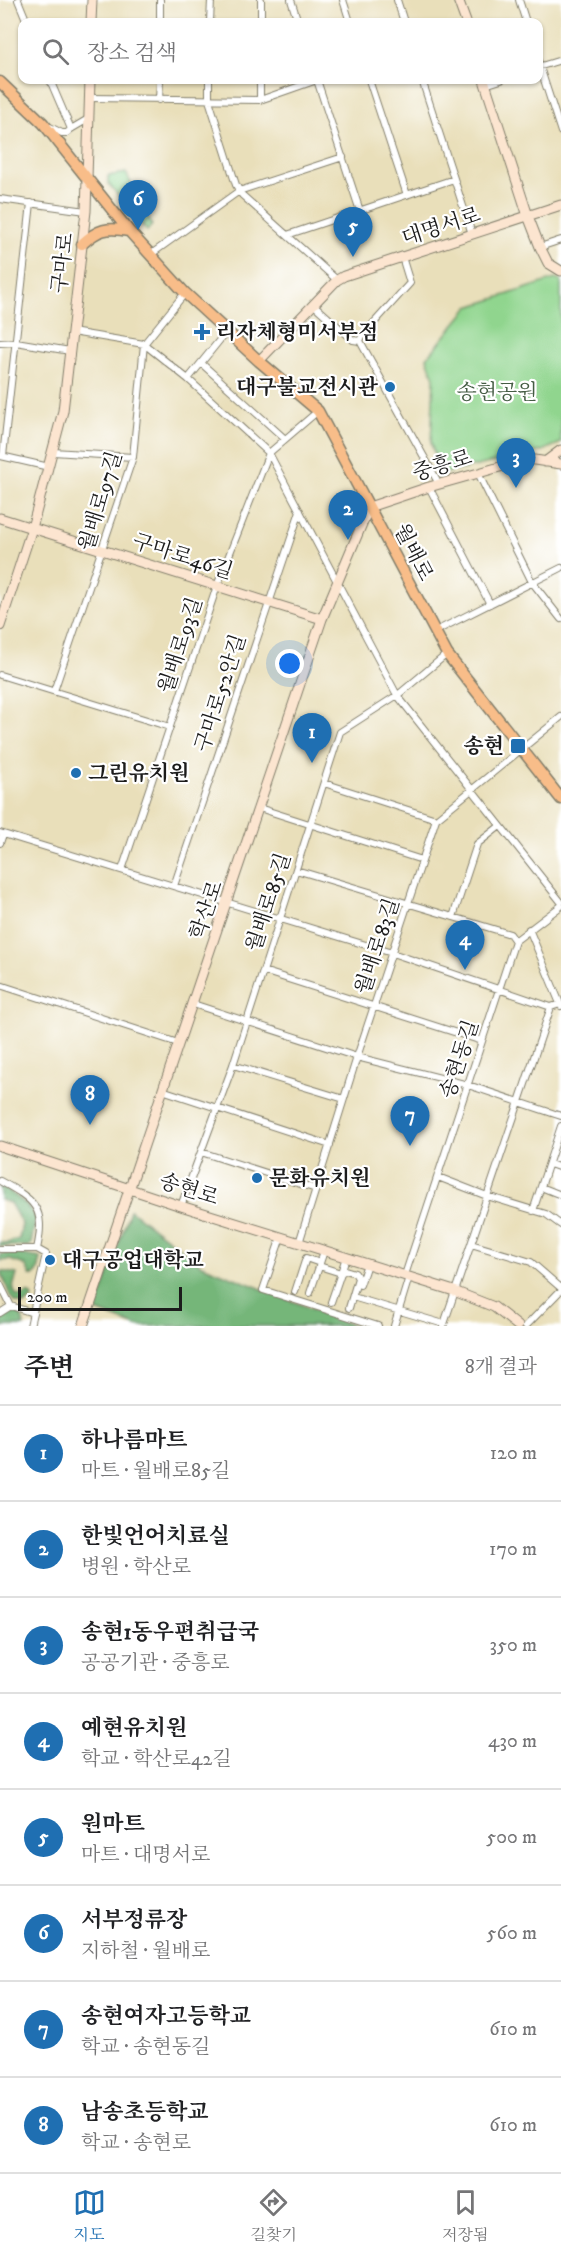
<!DOCTYPE html>
<html lang="ko">
<meta charset="utf-8">
<style>
:root{--surface:#fff;--page:#f6f6f6;--text:#202124;--muted:#757577;--line:#e0e0e0;--accent:#1f6fb2}
body{margin:0;font-family:"IM FELL DW Pica","Noto Serif KR",serif;background:var(--page);color:var(--text)}
.scale{position:absolute;left:18px;bottom:15px;width:164px;box-sizing:border-box;padding-left:6px;border:3px solid #1c1c1c;border-top:0;font-size:16px;line-height:21px;white-space:nowrap;color:#1c1c1c;-webkit-text-stroke:4px #fff;paint-order:stroke}
.you{position:absolute;left:290px;top:664px;width:21px;height:21px;margin:-15px;border:4px solid #fff;border-radius:50%;background:#1a73e8;box-shadow:0 0 0 9px #1a73e833}
.badge{display:grid;place-items:center;width:39px;height:39px;border-radius:50%;background:var(--accent);color:#fff;font-size:20px;font-weight:700}
.pin{position:absolute;translate:-50% -50px;filter:drop-shadow(0 2px 3px #0008)}
.pin::after{content:'';position:absolute;top:32px;width:21px;height:18px;background:inherit;clip-path:polygon(0 0,100% 0,50% 100%)}
.list{margin:0;padding:0;list-style:none}
h2{display:flex;justify-content:space-between;align-items:center;height:78px;margin:0;padding:0 24px;font-size:26px}
h2 small{font-size:20px;font-weight:400;color:var(--muted)}
.list li{display:grid;grid-template-columns:39px 1fr auto;gap:18px;align-items:center;box-sizing:border-box;height:96px;padding:0 24px;border-top:2px solid var(--line)}
.list b{display:block;font-size:22px;white-space:nowrap}
.list p{margin:0;font-size:20px;white-space:nowrap;color:var(--muted)}
.list em{font-size:20px;font-style:normal;color:var(--muted)}
.icon{flex:none;width:33px;height:33px;fill:none;stroke:currentColor;stroke-width:2;stroke-linecap:round;stroke-linejoin:round}
.map{position:relative;flex:none;width:561px;height:1326px;overflow:hidden}
.search{position:absolute;background:var(--surface);box-shadow:0 2px 4px #0004;left:18px;right:18px;top:18px;height:66px;display:flex;align-items:center;gap:15px;box-sizing:border-box;padding:0 21px;border-radius:12px;color:var(--muted);font-size:22px}
.sheet{height:846px;background:var(--surface)}
nav{display:flex;justify-content:space-around;align-items:center;box-sizing:border-box;height:84px;border-top:2px solid var(--line);background:var(--surface);font-size:16px;color:var(--muted)}
nav a{display:grid;justify-items:center;gap:3px}
nav .on{color:var(--accent)}
.map>svg:first-child{display:block}
.green{fill:#90d58e;stroke:#567855;stroke-width:1.5}
.forest{fill:#74b679;stroke:#48694a;stroke-width:1.5}
.lines{fill:none;stroke-linecap:round;stroke-linejoin:round}
.street-casing{stroke:#827e6b;stroke-width:8}
.secondary-casing{stroke:#827e6b;stroke-width:11}
.primary-casing{stroke:#827e6b;stroke-width:13}
.street{stroke:#fff;stroke-width:6}
.secondary{stroke:#fce5d0;stroke-width:9}
.primary{stroke:#f8bd89;stroke-width:10}
.poi-dot{fill:#1f6fb2;stroke:#fff;stroke-width:2}
.labels{text-anchor:middle;stroke-width:4.5;stroke-linejoin:round;paint-order:stroke}
.street-label{font-size:21px;fill:#1c1c1c;stroke:#fff}
.poi-label{font-size:21px;font-weight:bold;fill:#1c1c1c;stroke:#fff;text-anchor:start}
.park-label{font-size:21px;fill:#455d44;stroke:#fff}
</style>
<div class="map">
<svg width="561" height="1326" viewBox="0 0 561 1326">
<rect width="100%" height="100%" fill="#fff"/>
<filter id="ink" filterUnits="userSpaceOnUse"><feTurbulence type="fractalNoise" baseFrequency=".0167" numOctaves="2"/><feDisplacementMap in="SourceGraphic" scale="12" xChannelSelector="R" yChannelSelector="G"/><feConvolveMatrix kernelMatrix="1 2 1 2 8 2 1 2 1" color-interpolation-filters="sRGB"/></filter>
<filter id="wash" filterUnits="userSpaceOnUse"><feTurbulence type="fractalNoise" baseFrequency=".008" numOctaves="4" result="noise"/><feDisplacementMap in="SourceGraphic" scale="24" xChannelSelector="R" yChannelSelector="G"/><feGaussianBlur stdDeviation="1.35" result="paint"/><feColorMatrix in="noise" values="0 0 0 0 0 0 0 0 0 0 0 0 0 0 0 0 0 1.4 0 .05"/><feComposite in="paint" operator="in"/></filter>
<g filter="url(#wash)">
<rect width="100%" height="100%" fill="#e9dfba"/>
<path class="green" d="M 126,173 L 152,225 L 147,231 L 108,183 L 108,176 Z
M 555,279 L 561,281 L 561,443 L 542,451 L 441,474 L 431,444 L 434,378 L 427,358 L 469,307 Z"/>
<path class="forest" d="M 0,1186 C 15,1194 27,1203 36,1218 L 31,1244 L 29,1246 L 0,1246 L 0,1242 L 7,1243 L 19,1239 L 22,1224 L 10,1203 L 0,1200 Z
M 130,1210 L 202,1265 L 355,1326 L 136,1326 L 96,1311 Z
M 0,1254 L 19,1254 L 41,1258 L 38,1271 L 34,1276 L 30,1275 L 25,1265 L 10,1260 L 0,1261 Z
M 1,1271 L 17,1274 C 15,1284 10,1286 17,1296 L 24,1296 L 27,1293 L 31,1295 L 32,1298 L 25,1305 L 15,1302 L 9,1293 Z
M 17,1312 L 22,1317 L 24,1326 L 1,1326 C 4,1316 6,1313 17,1312 Z"/>
</g>
<g filter="url(#ink)">
<g class="lines">
<g class="street-casing">
<path id="street" d="M 18,0 L 27,22
M 291,0 L 298,22
M 343,0 L 350,22
M 397,0 L 404,22
M 519,0 L 526,22
M 160,22 L 160,0
M 210,22 L 211,0
M 261,22 L 261,0
M 538,61 L 561,132
M 538,67 L 561,60
M 50,80 L 71,129
M 209,80 L 209,100 L 236,185 L 242,195 L 337,280
M 369,80 L 407,195
M 422,80 L 472,234
M 485,85 L 501,80
M 89,98 L 260,100 L 317,80 L 360,211
M 159,100 L 160,80
M 260,100 L 260,80
M 50,127 L 62,133 L 67,133 L 71,129 L 88,119
M 0,199 L 86,211
M 287,235 L 454,179
M 540,247 L 561,240
M 150,255 L 239,191 L 343,157
M 314,305 L 353,340 L 360,341
M 72,332 L 144,344 L 188,379 L 269,453 L 397,695 L 561,902
M 360,341 L 439,484
M 360,341 L 362,336 L 410,283 L 402,257
M 0,343 L 16,342 L 70,351
M 201,363 L 285,439
M 188,379 L 227,331
M 53,452 L 133,457
M 1,456 L 49,467
M 3,456 L 31,203
M 478,473 L 532,582 L 561,619
M 429,487 L 490,604
M 434,632 L 561,568
M 0,675 L 170,727
M 54,691 L 133,457 L 144,344 L 185,293
M 324,783 L 436,819
M 259,808 L 422,860
M 0,833 L 392,953 L 551,1007 L 560,1004
M 0,843 L 3,834
M 122,870 L 217,586 L 269,453 L 318,411
M 296,870 L 510,934 L 515,941
M 174,886 L 300,511
M 453,917 L 477,844 L 500,826
M 529,929 L 561,1006
M 263,971 L 482,1041
M 0,985 L 178,1043
M 193,1004 L 357,1057 L 468,1085 L 561,1116
M 233,1065 L 344,1099
M 162,1090 L 330,1145
M 201,1152 L 316,1189
M 550,1164 L 561,1168
M 438,1177 L 487,1196 L 546,1214 L 561,1225
M 0,1181 C 35,1200 46,1208 37,1249 L 46,1254 L 30,1326
M 541,1187 L 561,1195
M 181,1206 L 233,1065 L 340,732 L 399,694 L 447,654
M 533,1211 L 561,1126
M 281,1237 L 263,1290 L 378,1326
M 299,1243 L 357,1057 L 436,819 L 561,717
M 471,1244 L 531,1262 L 561,1288
M 0,1249 L 37,1249
M 319,1266 L 341,1273 L 346,1257
M 405,1275 L 515,941 L 561,906
M 0,1284 L 11,1306 L 0,1313
M 360,1285 L 367,1264
M 295,1292 L 306,1258 L 320,1263 L 324,1251
M 310,1293 L 320,1264
M 356,1298 L 444,1324 L 443,1326
M 331,1302 L 341,1273 L 345,1270 L 355,1273 L 358,1278 L 349,1308
M 11,1306 L 33,1313
M 444,1324 L 551,1007
M 394,1326 L 409,1277
M 526,1326 L 561,1290"/>
</g>
<g class="secondary-casing">
<path id="secondary" d="M 458,0 L 466,22
M 91,22 L 92,0
M 484,80 L 528,216 L 540,247 L 548,263 L 561,271
M 259,361 L 337,280 L 344,276 L 561,205
M 545,462 L 561,450
M 0,518 L 322,619
M 0,626 L 32,528 L 63,411 L 86,211 L 90,80
M 0,1146 L 181,1206 L 454,1291 L 494,1307 L 518,1326
M 83,1326 L 322,619 L 369,507 L 429,487 L 528,459 L 561,464"/>
</g>
<g class="primary-casing">
<path id="primary" d="M 0,82 L 43,123 L 129,231 L 185,293 L 259,361 L 318,411 L 447,654 L 561,799
M 82,244 C 98,229 107,227 129,231"/>
</g>
<use href="#street" class="street"/>
<use href="#secondary" class="secondary"/>
<use href="#primary" class="primary"/>
</g>
</g>
<g class="poi-dot">
<path d="M199 323h6v6h6v6h-6v6h-6v-6h-6v-6h6z"/>
<circle cx="390" cy="387" r="6"/>
<rect x="510" y="738" width="16" height="16" rx="3"/>
<circle cx="76" cy="773" r="6"/>
<circle cx="257" cy="1178" r="6"/>
<circle cx="50" cy="1260" r="6"/>
</g>
<g class="labels">
<g class="street-label">
<text transform="translate(441 226) rotate(-18)" y="7">대명서로</text>
<text transform="translate(62 263) rotate(-83)" y="7">구마로</text>
<text transform="translate(442 465) rotate(-17)" y="7">중흥로</text>
<text transform="translate(100 501) rotate(-73)" y="7">월배로97길</text>
<text transform="translate(414 552) rotate(63)" y="7">월배로</text>
<text transform="translate(183 556) rotate(18)" y="7">구마로46길</text>
<text transform="translate(180 645) rotate(-72)" y="7">월배로93길</text>
<text transform="translate(220 693) rotate(-72)" y="7">구마로52안길</text>
<text transform="translate(268 902) rotate(-72)" y="7">월배로85길</text>
<text transform="translate(206 910) rotate(-71)" y="7">학산로</text>
<text transform="translate(377 946) rotate(-72)" y="7">월배로83길</text>
<text transform="translate(459 1059) rotate(-72)" y="7">송현동길</text>
<text transform="translate(189 1189) rotate(18)" y="7">송현로</text>
</g>
<g class="poi-label">
<text x="216" y="339">리자체형미서부점</text>
<text x="378" y="394" text-anchor="end">대구불교전시관</text>
<text x="504" y="753" text-anchor="end">송현</text>
<text x="88" y="780">그린유치원</text>
<text x="269" y="1185">문화유치원</text>
<text x="62" y="1267">대구공업대학교</text>
</g>
<g class="park-label">
<text x="497" y="399">송현공원</text>
</g>
</g>
</svg>
<div class="scale">200 m</div>
<div class="you"></div>
<div class="pin badge" style="left:312px;top:763px">1</div>
<div class="pin badge" style="left:348px;top:540px">2</div>
<div class="pin badge" style="left:516px;top:488px">3</div>
<div class="pin badge" style="left:465px;top:970px">4</div>
<div class="pin badge" style="left:353px;top:257px">5</div>
<div class="pin badge" style="left:138px;top:230px">6</div>
<div class="pin badge" style="left:410px;top:1146px">7</div>
<div class="pin badge" style="left:90px;top:1125px">8</div>
<div class="search"><svg class="icon" aria-label="search" viewBox="0 0 24 24"><circle cx="10" cy="10" r="6"/><path d="M15 15l6 6"/></svg>장소 검색</div>
</div>
<section class="sheet">
<h2>주변<small>8개 결과</small></h2>
<ul class="list">
<li><span class="badge">1</span><div><b>하나름마트</b><p>마트 · 월배로85길</p></div><em>120 m</em></li>
<li><span class="badge">2</span><div><b>한빛언어치료실</b><p>병원 · 학산로</p></div><em>170 m</em></li>
<li><span class="badge">3</span><div><b>송현1동우편취급국</b><p>공공기관 · 중흥로</p></div><em>350 m</em></li>
<li><span class="badge">4</span><div><b>예현유치원</b><p>학교 · 학산로42길</p></div><em>430 m</em></li>
<li><span class="badge">5</span><div><b>원마트</b><p>마트 · 대명서로</p></div><em>500 m</em></li>
<li><span class="badge">6</span><div><b>서부정류장</b><p>지하철 · 월배로</p></div><em>560 m</em></li>
<li><span class="badge">7</span><div><b>송현여자고등학교</b><p>학교 · 송현동길</p></div><em>610 m</em></li>
<li><span class="badge">8</span><div><b>남송초등학교</b><p>학교 · 송현로</p></div><em>610 m</em></li>
</ul>
</section>
<nav>
<a class="on"><svg class="icon" aria-label="map" viewBox="0 0 24 24"><path d="M3 6l6-2 6 2 6-2v14l-6 2-6-2-6 2zM9 4v14M15 6v14"/></svg>지도</a>
<a><svg class="icon" aria-label="directions" viewBox="0 0 24 24"><path d="M12 3l9 9-9 9-9-9zM9 14v-3h6M13 9l2 2-2 2"/></svg>길찾기</a>
<a><svg class="icon" aria-label="saved" viewBox="0 0 24 24"><path d="M7 4h10v16l-5-4-5 4z"/></svg>저장됨</a>
</nav>
